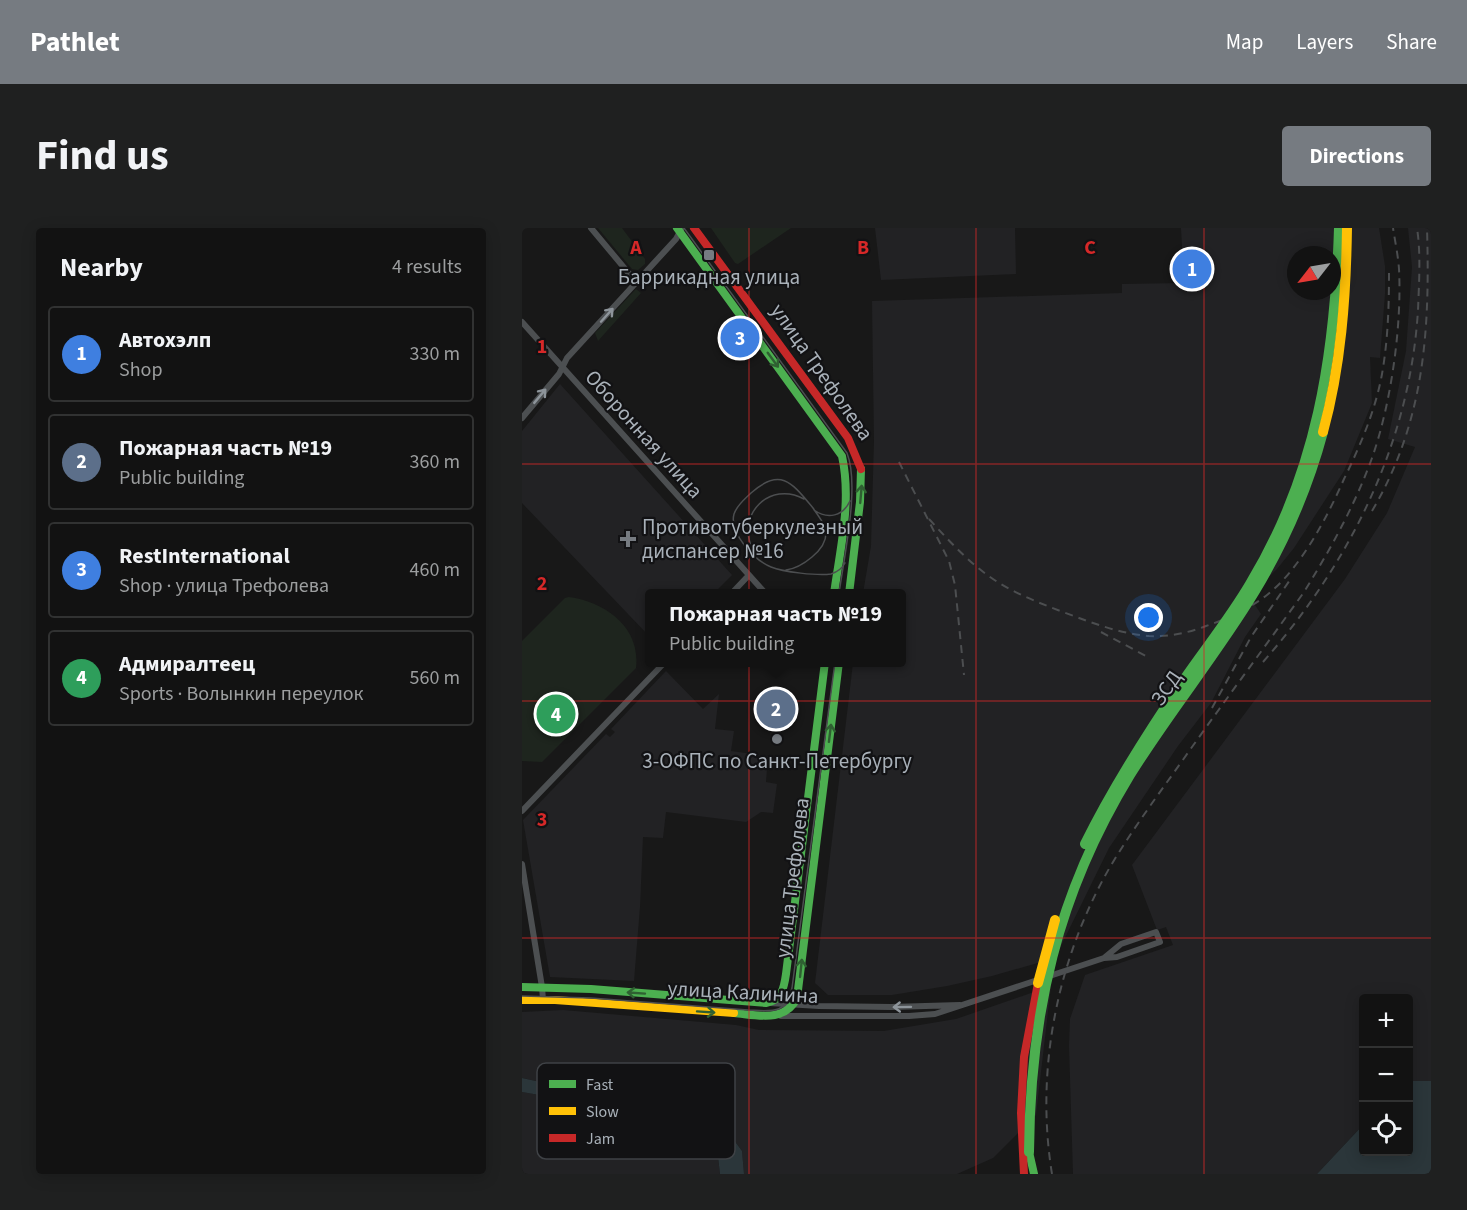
<!DOCTYPE html>
<meta charset="utf-8">
<style>
:root{--surface:#121212;--page:#1f2020;--text:#f1f3f6;--muted:#9c9e9f;--line:#313232;--accent:#767b81}
body{margin:0;font-family:"Source Sans 3",sans-serif;background:var(--page);color:var(--text)}
.controls{position:absolute;right:18px;bottom:18px;display:grid;overflow:hidden;border-radius:6px;box-shadow:0 3px 15px #0003}
.controls button{width:54px;height:54px;display:grid;place-items:center;padding:0;border:0;border-bottom:2px solid var(--line);background:var(--surface);color:var(--text);font:30px sans-serif}
.compass{position:absolute;left:765px;top:18px;width:54px;height:54px;border-radius:50%;background:var(--surface);box-shadow:0 3px 15px #0003;rotate:239deg}
.you{position:absolute;left:627px;top:390px;width:21px;height:21px;margin:-15px;border:4px solid #fff;border-radius:50%;background:#1a73e8;box-shadow:0 0 0 9px #1a73e833}
.badge{display:grid;place-items:center;width:39px;height:39px;border-radius:50%;background:var(--accent);color:#fff;font-size:20px;font-weight:700}
.pin{position:absolute;translate:-50% -50%;border:3px solid #fff;box-shadow:0 2px 6px #0006}
.popup{position:absolute;left:123px;top:361px;width:261px;height:78px;box-sizing:border-box;display:grid;place-content:center;border-radius:6px;background:var(--surface);filter:drop-shadow(0 2px 4px #0005);font-size:20px;white-space:nowrap;color:var(--muted)}
.popup b{font-size:22px;color:var(--text)}
.popup::after{content:'';position:absolute;left:50%;top:100%;margin-left:-12px;border:12px solid transparent;border-top-color:var(--surface)}
.list{margin:0;padding:0;list-style:none}
h2{display:flex;justify-content:space-between;align-items:center;height:78px;margin:0;padding:0 24px;font-size:26px}
h2 small{font-size:20px;font-weight:400;color:var(--muted)}
.list li{display:grid;grid-template-columns:39px 1fr auto;gap:18px;align-items:center;box-sizing:border-box;height:96px;margin:0 12px 12px;padding:0 12px;border:2px solid var(--line);border-radius:6px}
.list b{display:block;font-size:22px;white-space:nowrap}
.list p{margin:0;font-size:20px;white-space:nowrap;color:var(--muted)}
.list em{font-size:20px;font-style:normal;color:var(--muted)}
.icon{flex:none;width:33px;height:33px;fill:none;stroke:currentColor;stroke-width:2;stroke-linecap:round;stroke-linejoin:round}
.map{position:relative;flex:none;width:909px;height:946px;overflow:hidden;border-radius:6px}
header{display:flex;align-items:center;gap:36px;box-sizing:border-box;height:84px;padding:0 30px;background:var(--accent);color:#fff}
header strong{font-size:28px}
nav{display:flex;gap:33px;margin-inline-start:auto;font-size:21px}
.intro{display:flex;align-items:center;justify-content:space-between;box-sizing:border-box;height:144px;padding:0 36px}
h1{margin:0;font-size:42px}
.button{padding:15px 27px;border-radius:6px;background:var(--accent);color:#fff;font-size:21px;font-weight:700}
main{display:flex;gap:36px;padding:0 36px}
aside{flex:1;background:var(--surface);border-radius:6px;box-shadow:0 3px 15px #0003}
.map>svg:first-child{display:block}
.built{fill:#222224;fill-rule:evenodd}
.green{fill:#1e251e}
.water{fill:#2b363a}
.lines{fill:none;stroke-linecap:round;stroke-linejoin:round}
.street{stroke:#4c4f51;stroke-width:6}
.fast{stroke:#4caf50;stroke-width:8}
.slow{stroke:#ffc107;stroke-width:8}
.jam{stroke:#c62828;stroke-width:8}
.tram{stroke:#4c4e50;stroke-width:1.5}
.rail{stroke:#4c4e50;stroke-width:2;stroke-dasharray:8 6;stroke-linecap:butt}
.fast-bridge{stroke:#4caf50;stroke-width:10}
.slow-bridge{stroke:#ffc107;stroke-width:10}
.oneway{stroke:#8d949a}
.oneway2{stroke:#2f6032}
.grid{fill:none;stroke:#d62828;stroke-width:1.5;stroke-opacity:0.55}
.poi-dot{fill:#767b81;stroke:#121214;stroke-width:2}
.labels{text-anchor:middle;stroke-width:4.5;stroke-linejoin:round;paint-order:stroke}
.poi-label{font-size:21px;fill:#a9b1b9;stroke:#121214}
.street-label{font-size:21px;fill:#a9b1b9;stroke:#121214}
.key{fill:#121214;stroke:#3f4246;stroke-width:1.5}
.key-label{font-size:16px;fill:#a9b1b9}
.grid-label{font-size:20px;text-anchor:middle;font-weight:bold;fill:#d62828;stroke:#121214;stroke-width:4.5;stroke-linejoin:round;paint-order:stroke}
</style>
<header>
<strong>Pathlet</strong>
<nav><a>Map</a><a>Layers</a><a>Share</a></nav>
</header>
<div class="intro"><h1>Find us</h1><a class="button">Directions</a></div>
<main>
<aside>
<h2>Nearby<small>4 results</small></h2>
<ul class="list">
<li><span class="badge" style="background:#3f7fe0">1</span><div><b>Автохэлп</b><p>Shop</p></div><em>330 m</em></li>
<li><span class="badge" style="background:#5c6f8a">2</span><div><b>Пожарная часть №19</b><p>Public building</p></div><em>360 m</em></li>
<li><span class="badge" style="background:#3f7fe0">3</span><div><b>RestInternational</b><p>Shop · улица Трефолева</p></div><em>460 m</em></li>
<li><span class="badge" style="background:#2e9e5b">4</span><div><b>Адмиралтеец</b><p>Sports · Волынкин переулок</p></div><em>560 m</em></li>
</ul>
</aside>
<div class="map">
<svg width="909" height="946" viewBox="0 0 909 946">
<rect width="100%" height="100%" fill="#181818"/>
<path class="built" d="M 353,0 L 493,0 L 494,46 L 359,52 Z
M 659,0 L 857,0 L 863,38 L 863,66 L 858,130 L 848,129 L 850,175 L 822,243 L 772,320 L 755,341 L 727,368 L 739,386 L 723,409 L 689,475 L 656,518 L 587,620 L 533,730 L 470,748 L 425,758 L 370,767 L 306,767 L 293,755 L 331,435 L 380,434 L 380,366 L 341,365 L 349,318 L 352,213 L 350,73 L 600,65 L 600,56 L 662,55 ZM 774,27 L 810,27 L 810,63 L 774,63 Z
M 886,0 L 909,0 L 909,853 L 887,853 L 886,770 L 842,770 L 841,897 L 795,946 L 551,946 L 547,818 L 548,791 L 563,747 L 651,717 L 644,699 L 635,702 L 610,637 L 823,351 L 865,285 L 893,219 L 866,211 L 884,123 L 890,39 Z
M 38,156 L 210,347 L 192,365 L 128,366 L 128,409 L 0,275 L 0,203 Z
M 144,443 L 181,481 L 197,466 L 193,501 L 212,503 L 209,523 L 246,528 L 244,554 L 255,556 L 251,585 L 239,584 L 224,594 L 144,584 L 141,610 L 121,609 L 118,679 L 112,753 L 28,749 L 1,592 L 84,506 L 88,509 L 93,504 L 89,501 Z
M 529,758 L 514,887 L 471,930 L 435,946 L 222,946 L 220,923 L 206,904 L 168,887 L 0,850 L 0,784 L 41,782 L 214,797 L 237,802 L 362,803 L 434,791 Z
M 0,864 L 29,869 L 166,901 L 194,912 L 198,946 L 0,946 Z"/>
<path class="green" d="M 76,0 L 100,0 L 123,31 L 123,36 L 116,42 L 110,41 Z
M 189,0 L 269,0 L 216,36 L 213,35 Z
M 114,61 L 119,65 L 76,113 L 73,105 Z
M 47,369 C 83,374 119,399 114,440 L 20,534 L 0,533 L 0,413 L 43,370 Z"/>
<path class="water" d="M 0,850 L 168,887 L 206,904 L 220,923 L 222,946 L 198,946 L 194,911 L 166,901 L 29,869 L 0,864 Z
M 887,853 L 909,853 L 909,946 L 795,946 L 841,897 L 842,924 L 886,924 Z"/>
<g class="lines">
<path class="street" d="M 69,0 L 114,54
M 0,94 L 244,366
M 0,190 L 37,146 L 45,130 L 154,11 L 160,0
M 209,366 L 227,347
M 0,583 L 143,434
M 0,636 L 20,759 L 21,772
M 634,704 L 638,714 L 595,729 L 582,730 L 599,716 Z
M 248,775 L 297,778 L 369,779 L 438,777
M 259,788 L 387,788 L 413,786 L 582,730"/>
<path class="fast" d="M 155,0 L 320,228 C 330,274 318,321 312,366
M 327,366 L 338,274 L 339,241
M 0,759 L 69,761 L 244,775 C 260,772 262,760 264,746 L 303,434
M 212,785 C 235,787 263,795 275,770 L 317,434
M 507,924 L 512,946"/>
<path class="slow" d="M 0,772 L 33,772 L 212,785"/>
<path class="jam" d="M 172,0 L 326,210 L 339,241
M 502,946 L 499,885 L 502,829 L 516,755"/>
<path class="tram" d="M 162,0 L 325,225 C 338,258 322,328 317,366
M 292,282 C 306,292 321,288 328,273
M 231,322 C 213,287 248,252 282,271
M 264,342 C 279,340 305,322 304,304 C 303,295 296,288 291,280 C 271,256 259,238 229,265 C 223,271 215,277 212,286 C 207,305 232,332 249,339 C 261,344 296,348 309,346 C 315,344 320,341 323,335
M 0,768 L 69,770 L 226,782 C 249,783 265,787 270,760 L 313,434"/>
<path class="rail" d="M 377,234 L 427,333 L 433,357 L 442,447
M 850,283 C 903,193 908,102 905,0
M 407,291 C 428,314 448,336 474,353 C 499,369 528,379 557,390 C 579,398 602,406 627,408 C 646,409 666,405 684,398 C 705,391 727,381 745,367 C 778,341 805,290 822,251 C 839,216 855,179 861,140 C 866,109 867,77 867,45
M 579,404 L 624,428
M 741,434 C 828,335 888,215 896,82 C 897,55 899,26 895,0
M 690,480 L 729,409 L 770,349
M 530,946 C 513,842 535,731 588,639 C 613,597 642,559 670,519 C 707,467 745,416 782,364 C 808,322 833,277 850,230 C 869,176 880,98 877,41 C 876,27 873,13 871,0"/>
<path class="fast-bridge" d="M 563,616 C 591,559 625,506 661,453 C 683,421 708,390 728,356 C 795,246 813,127 817,0
M 507,924 C 508,785 535,667 608,547 C 647,484 695,426 733,363 C 763,313 786,260 801,204"/>
<path class="slow-bridge" d="M 801,204 C 819,138 824,69 825,0
M 516,755 L 533,692"/>
</g>
<defs><path id="oneway-shaft" d="M-6 0H5M1.5-3L5.5 0L1.5 3" fill="none" stroke-width="1.6" stroke-linecap="round" stroke-linejoin="round" transform="scale(1.5)"/></defs>
<g class="oneway">
<use href="#oneway-shaft" transform="translate(85 87) rotate(-48)"/>
<use href="#oneway-shaft" transform="translate(18 168) rotate(-50)"/>
<use href="#oneway-shaft" transform="translate(380 779) rotate(179)"/>
</g>
<g class="oneway2">
<use href="#oneway-shaft" transform="translate(251 132) rotate(54)"/>
<use href="#oneway-shaft" transform="translate(339 266) rotate(-85)"/>
<use href="#oneway-shaft" transform="translate(308 505) rotate(-83)"/>
<use href="#oneway-shaft" transform="translate(279 740) rotate(-84)"/>
<use href="#oneway-shaft" transform="translate(114 765) rotate(-176)"/>
<use href="#oneway-shaft" transform="translate(184 784) rotate(4)"/>
</g>
<path class="grid" d="M 227,0 L 227,946M 454,0 L 454,946M 682,0 L 682,946M 0,236 L 909,236M 0,473 L 909,473M 0,710 L 909,710"/>
<g class="poi-dot">
<rect x="181" y="21" width="12" height="12" rx="3"/>
<path d="M103 302h6v6h6v6h-6v6h-6v-6h-6v-6h6z"/>
<circle cx="255" cy="511" r="6"/>
</g>
<g class="labels">
<g class="poi-label">
<text x="187" y="56">Баррикадная улица</text>
<text x="120" y="306" text-anchor="start">Противотуберкулезный<tspan x="120" dy="24">диспансер №16</tspan></text>
<text x="255" y="540">3-ОФПС по Санкт-Петербургу</text>
</g>
<g class="street-label">
<text transform="translate(300 144) rotate(55)" y="7">улица Трефолева</text>
<text transform="translate(122 206) rotate(48)" y="7">Оборонная улица</text>
<text transform="translate(644 460) rotate(-56)" y="7">ЗСД</text>
<text transform="translate(270 650) rotate(-83)" y="7">улица Трефолева</text>
<text transform="translate(221 764) rotate(3)" y="7">улица Калинина</text>
</g>
</g>
<rect x="15" y="835" width="198" height="96" rx="9" class="key"/>
<rect x="27" y="852" width="27" height="8" fill="#4caf50"/>
<rect x="27" y="879" width="27" height="8" fill="#ffc107"/>
<rect x="27" y="906" width="27" height="8" fill="#c62828"/>
<g class="key-label">
<text x="64" y="862">Fast</text>
<text x="64" y="889">Slow</text>
<text x="64" y="916">Jam</text>
</g>
<g class="grid-label">
<text x="114" y="26">A</text>
<text x="341" y="26">B</text>
<text x="568" y="26">C</text>
<text x="20" y="125">1</text>
<text x="20" y="362">2</text>
<text x="20" y="598">3</text>
</g>
</svg>
<div class="controls">
<button>+</button>
<button>−</button>
<button><svg class="icon" aria-label="locate" viewBox="0 0 24 24"><circle cx="12" cy="12" r="6"/><path d="M12 2v4M12 18v4M2 12h4M18 12h4"/></svg></button>
</div>
<svg class="compass" viewBox="-18 -18 36 36"><path d="M0-13l5 13h-10z" fill="#e53935"/><path d="M0 13l5-13h-10z" fill="#9c9e9f"/></svg>
<div class="you"></div>
<div class="pin badge" style="left:670px;top:41px;background:#3f7fe0">1</div>
<div class="pin badge" style="left:254px;top:481px;background:#5c6f8a">2</div>
<div class="popup"><b>Пожарная часть №19</b>Public building</div>
<div class="pin badge" style="left:218px;top:110px;background:#3f7fe0">3</div>
<div class="pin badge" style="left:34px;top:486px;background:#2e9e5b">4</div>
</div>
</main>
